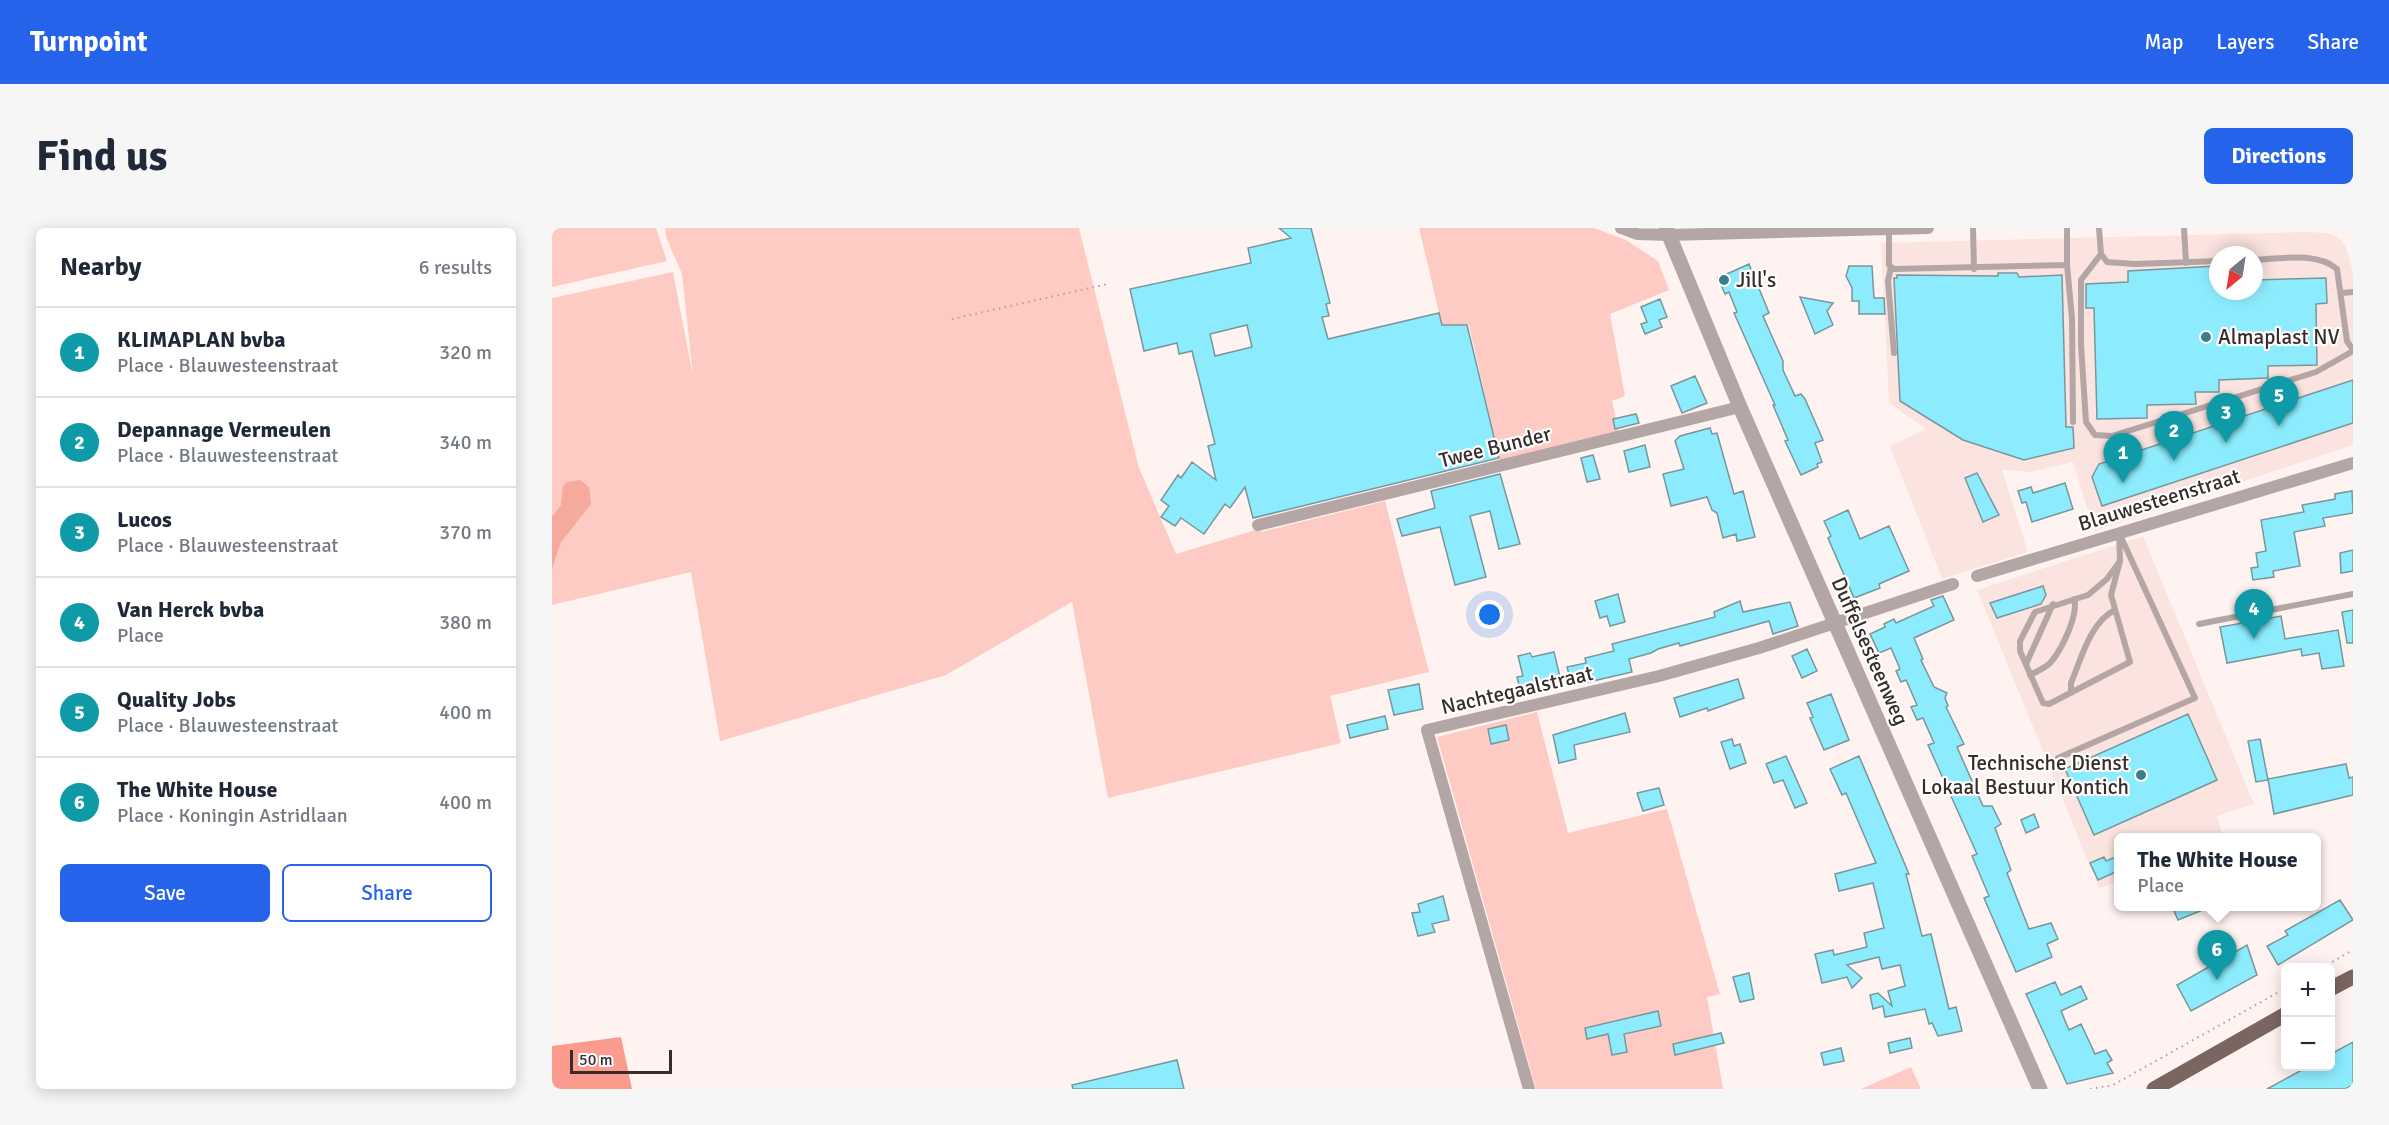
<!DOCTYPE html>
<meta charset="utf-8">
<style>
:root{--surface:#fff;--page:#f6f6f7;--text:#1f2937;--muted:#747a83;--line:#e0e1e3;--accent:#2563eb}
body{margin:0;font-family:Signika,sans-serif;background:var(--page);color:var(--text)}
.controls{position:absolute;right:18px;bottom:18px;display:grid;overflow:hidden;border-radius:9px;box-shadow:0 3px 15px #0003}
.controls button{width:54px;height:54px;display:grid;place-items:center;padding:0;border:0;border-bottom:2px solid var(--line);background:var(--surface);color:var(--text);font:30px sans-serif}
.compass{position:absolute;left:1657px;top:18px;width:54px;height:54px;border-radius:50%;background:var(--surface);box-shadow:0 3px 15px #0003;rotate:210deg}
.scale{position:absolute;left:18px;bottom:15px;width:102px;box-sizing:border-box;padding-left:6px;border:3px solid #382c2a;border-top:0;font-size:16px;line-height:21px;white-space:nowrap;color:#382c2a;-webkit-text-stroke:4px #fff;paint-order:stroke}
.you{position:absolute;left:938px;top:387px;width:21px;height:21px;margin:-15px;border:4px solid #fff;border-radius:50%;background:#1a73e8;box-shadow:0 0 0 9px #1a73e833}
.badge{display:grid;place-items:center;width:39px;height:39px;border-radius:50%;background:var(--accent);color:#fff;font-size:20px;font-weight:700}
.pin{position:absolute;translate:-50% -50px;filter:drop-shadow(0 2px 3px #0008)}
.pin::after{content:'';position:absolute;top:32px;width:21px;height:18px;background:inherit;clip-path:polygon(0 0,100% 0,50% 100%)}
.popup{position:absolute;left:1562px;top:605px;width:207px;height:78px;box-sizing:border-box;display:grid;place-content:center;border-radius:9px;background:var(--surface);filter:drop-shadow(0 2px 4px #0005);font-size:20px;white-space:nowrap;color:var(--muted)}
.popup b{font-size:22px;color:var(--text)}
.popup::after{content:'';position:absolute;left:50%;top:100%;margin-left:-12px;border:12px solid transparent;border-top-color:var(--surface)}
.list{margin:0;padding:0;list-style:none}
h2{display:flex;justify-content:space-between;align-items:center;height:78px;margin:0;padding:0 24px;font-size:26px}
h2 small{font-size:20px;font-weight:400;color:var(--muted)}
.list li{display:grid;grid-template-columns:39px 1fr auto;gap:18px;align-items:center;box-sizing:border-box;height:90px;padding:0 24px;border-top:2px solid var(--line)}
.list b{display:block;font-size:22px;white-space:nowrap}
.list p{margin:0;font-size:20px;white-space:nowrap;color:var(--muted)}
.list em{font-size:20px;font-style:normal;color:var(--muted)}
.actions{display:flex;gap:12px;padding:18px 24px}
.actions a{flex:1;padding:14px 0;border:2px solid var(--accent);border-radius:9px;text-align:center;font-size:21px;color:var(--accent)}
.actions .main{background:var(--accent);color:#fff}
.map{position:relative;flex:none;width:1801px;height:861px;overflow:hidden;border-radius:9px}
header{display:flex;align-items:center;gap:36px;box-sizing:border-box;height:84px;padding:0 30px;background:var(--accent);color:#fff}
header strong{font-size:28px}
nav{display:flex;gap:33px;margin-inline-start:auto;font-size:21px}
.intro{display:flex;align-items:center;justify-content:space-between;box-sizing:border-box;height:144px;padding:0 36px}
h1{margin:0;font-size:42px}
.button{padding:15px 27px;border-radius:9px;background:var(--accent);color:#fff;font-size:21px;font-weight:700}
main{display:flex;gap:36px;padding:0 36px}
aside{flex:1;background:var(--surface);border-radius:9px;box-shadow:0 3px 15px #0003}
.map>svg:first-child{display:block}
.built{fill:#fbe4e0;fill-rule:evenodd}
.green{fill:#fecbc4}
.forest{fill:#fa9b8d}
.water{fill:#f6a99d}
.building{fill:#8cecfd;stroke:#78969c;stroke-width:1.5;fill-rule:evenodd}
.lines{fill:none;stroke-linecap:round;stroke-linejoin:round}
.path{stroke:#ada19f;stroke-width:2;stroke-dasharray:1.5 4.5;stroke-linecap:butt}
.service{stroke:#b3a6a4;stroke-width:6}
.minor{stroke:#b3a6a4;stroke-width:12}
.tertiary{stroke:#b3a6a4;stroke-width:15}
.primary{stroke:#7b6561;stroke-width:15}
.poi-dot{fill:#397f8b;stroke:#fff;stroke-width:2}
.labels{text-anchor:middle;stroke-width:4.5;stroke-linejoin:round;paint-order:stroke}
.poi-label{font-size:21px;fill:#382c2a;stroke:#fff;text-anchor:start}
.street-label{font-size:21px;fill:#382c2a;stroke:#fff}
</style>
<header>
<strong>Turnpoint</strong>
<nav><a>Map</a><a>Layers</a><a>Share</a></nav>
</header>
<div class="intro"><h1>Find us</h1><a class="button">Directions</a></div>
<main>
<aside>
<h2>Nearby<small>6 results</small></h2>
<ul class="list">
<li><span class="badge" style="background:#0f9aa8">1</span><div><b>KLIMAPLAN bvba</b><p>Place · Blauwesteenstraat</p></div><em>320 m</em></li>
<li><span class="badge" style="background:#0f9aa8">2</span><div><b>Depannage Vermeulen</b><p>Place · Blauwesteenstraat</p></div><em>340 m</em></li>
<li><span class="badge" style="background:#0f9aa8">3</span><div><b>Lucos</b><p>Place · Blauwesteenstraat</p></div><em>370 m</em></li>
<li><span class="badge" style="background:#0f9aa8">4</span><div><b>Van Herck bvba</b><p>Place</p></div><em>380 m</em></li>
<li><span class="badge" style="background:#0f9aa8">5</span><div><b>Quality Jobs</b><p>Place · Blauwesteenstraat</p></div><em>400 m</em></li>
<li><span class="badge" style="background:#0f9aa8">6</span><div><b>The White House</b><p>Place · Koningin Astridlaan</p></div><em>400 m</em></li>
</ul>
<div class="actions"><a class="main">Save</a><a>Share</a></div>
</aside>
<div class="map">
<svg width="1801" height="861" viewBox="0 0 1801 861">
<rect width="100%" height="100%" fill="#fff3f1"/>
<path class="built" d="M 1756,4 L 1774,5 L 1786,9 L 1794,19 L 1801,45 L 1801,217 L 1542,303 L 1521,234 L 1479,244 L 1450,242 L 1476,324 L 1390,351 L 1338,218 L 1374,201 L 1337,175 L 1329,15 ZM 1666,27 L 1702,27 L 1702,63 L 1666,63 Z
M 1591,308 L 1702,576 L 1665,588 L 1671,609 L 1566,610 L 1566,654 L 1547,660 L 1425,362 Z"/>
<path class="green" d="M 0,0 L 104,0 L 115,33 L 0,59 Z
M 113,0 L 527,0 L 587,240 L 624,326 L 697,304 L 707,301 L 709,304 L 833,273 L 877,444 L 778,468 L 789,515 L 556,570 L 520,374 L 394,447 L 168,513 L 139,344 L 0,377 L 0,70 L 121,44 L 141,148 L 130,46 L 114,9 Z
M 867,0 L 1042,0 L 1074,12 L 1106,33 L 1117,62 L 1058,86 L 1073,168 L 1060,173 L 1067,204 L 948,233 L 917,97 L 890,97 Z
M 985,484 L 1016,605 L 1115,581 L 1168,766 L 1155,769 L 1171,861 L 984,861 L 885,509 Z
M 1359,839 L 1369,861 L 1309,861 Z"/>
<path class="forest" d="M 69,809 L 80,861 L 0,861 L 0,818 Z"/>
<path class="water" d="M 28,252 L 37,259 L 39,276 L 9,314 L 0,341 L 0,289 L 9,277 L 11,258 L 15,254 Z"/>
<path class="building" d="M 727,0 L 759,0 L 778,75 L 774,76 L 777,88 L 770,89 L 776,111 L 887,85 L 890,97 L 915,97 L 947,230 L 701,290 L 693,259 L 678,280 L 673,276 L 652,306 L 629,290 L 623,298 L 609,289 L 617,278 L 609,272 L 626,247 L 629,250 L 640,234 L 664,252 L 656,218 L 663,216 L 640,123 L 627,126 L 625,115 L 592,123 L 578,61 L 699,35 L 696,20 L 739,10 ZM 695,97 L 700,119 L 663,128 L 658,106 Z
M 1197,36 L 1217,85 L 1211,88 L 1231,133 L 1231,142 L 1243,168 L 1249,166 L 1253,171 L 1271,212 L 1263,215 L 1270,234 L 1265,236 L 1266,239 L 1249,247 L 1233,213 L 1236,212 L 1221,177 L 1223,177 L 1182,85 L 1185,84 L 1177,64 L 1173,66 L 1166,50 Z
M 1297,38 L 1320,38 L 1322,70 L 1332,70 L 1333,86 L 1307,86 L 1307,73 L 1300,73 L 1300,60 L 1294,48 Z
M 1664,38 L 1666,63 L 1702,63 L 1702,52 L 1774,50 L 1775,75 L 1764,76 L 1765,137 L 1716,138 L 1716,150 L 1667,152 L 1667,164 L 1643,164 L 1644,176 L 1595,177 L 1595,190 L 1545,191 L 1542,80 L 1534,80 L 1534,56 L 1576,54 L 1576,43 Z
M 1446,45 L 1465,45 L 1467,49 L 1510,47 L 1514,199 L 1521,199 L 1522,220 L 1472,232 L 1411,212 L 1348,173 L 1342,50 L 1345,50 L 1345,47 L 1446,48 Z
M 1248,69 L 1281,75 L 1275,83 L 1281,97 L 1263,106 Z
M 1108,71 L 1115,89 L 1107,92 L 1110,99 L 1093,106 L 1089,96 L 1095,94 L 1089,79 Z
M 1143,148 L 1155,175 L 1130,185 L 1119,158 Z
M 1801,152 L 1801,195 L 1550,278 L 1540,249 L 1547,236 Z
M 1084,186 L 1087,195 L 1063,201 L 1061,191 Z
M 1158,200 L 1160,206 L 1165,205 L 1182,266 L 1191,263 L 1203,309 L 1185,313 L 1184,306 L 1171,310 L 1165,285 L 1160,282 L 1155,269 L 1119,278 L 1111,246 L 1132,241 L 1123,213 L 1128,208 Z
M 1093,217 L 1098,239 L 1077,244 L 1072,223 Z
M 1041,227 L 1048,251 L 1035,254 L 1029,230 Z
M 1425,245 L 1447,287 L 1431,294 L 1413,250 Z
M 948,246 L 968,316 L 947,321 L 938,283 L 918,288 L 934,349 L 903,357 L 888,299 L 850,308 L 845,291 L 883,280 L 879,263 Z
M 1513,255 L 1521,281 L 1480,294 L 1474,274 L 1470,275 L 1466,263 L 1479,259 L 1481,265 Z
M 1800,263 L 1801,285 L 1771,290 L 1773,298 L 1742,304 L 1748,338 L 1721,343 L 1722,349 L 1701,352 L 1699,340 L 1706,339 L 1704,325 L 1714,323 L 1709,292 L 1752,284 L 1750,277 L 1783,271 L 1783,266 Z
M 1296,282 L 1308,311 L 1337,298 L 1357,343 L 1327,356 L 1328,360 L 1302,370 L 1276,310 L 1279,308 L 1272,293 Z
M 1801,322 L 1801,343 L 1789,345 L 1788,325 Z
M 1491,358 L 1494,367 L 1489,376 L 1445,390 L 1438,375 Z
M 1066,366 L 1073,394 L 1058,398 L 1055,388 L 1048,390 L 1043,373 Z
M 1391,368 L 1402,392 L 1362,410 L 1371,431 L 1369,432 L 1382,459 L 1395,465 L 1393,470 L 1396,478 L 1394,479 L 1412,516 L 1405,519 L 1431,578 L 1440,578 L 1449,596 L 1443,600 L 1459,642 L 1455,645 L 1477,701 L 1499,695 L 1506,711 L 1495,716 L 1500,729 L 1464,744 L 1432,670 L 1437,668 L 1420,628 L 1425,626 L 1376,517 L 1382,515 L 1371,490 L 1365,492 L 1359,479 L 1365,477 L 1354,452 L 1349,454 L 1344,443 L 1348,441 L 1339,420 L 1327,425 L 1318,406 L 1333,399 L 1332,396 L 1342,391 L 1344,395 L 1382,378 L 1379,372 Z
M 1188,373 L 1191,384 L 1238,374 L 1246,398 L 1221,406 L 1217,393 L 1128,418 L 1127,415 L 1106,421 L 1099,425 L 1077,431 L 1080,444 L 1032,455 L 1030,447 L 1018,450 L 1015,439 L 1034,435 L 1033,430 L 1062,423 L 1060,416 L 1163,389 L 1162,384 Z
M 1801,382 L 1801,415 L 1795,415 L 1790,384 Z
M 1729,388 L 1733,411 L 1786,402 L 1792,438 L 1770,441 L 1767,425 L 1750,428 L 1749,421 L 1675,435 L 1668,399 Z
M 1255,421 L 1265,443 L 1250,450 L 1240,428 Z
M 1002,424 L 1008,449 L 968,461 L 965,449 L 971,448 L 966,428 L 978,425 L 980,429 Z
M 1186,451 L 1192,470 L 1156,483 L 1155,480 L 1128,489 L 1122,470 Z
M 867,456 L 871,481 L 842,487 L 836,462 Z
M 1279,466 L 1297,512 L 1272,522 L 1258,490 L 1261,489 L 1255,475 Z
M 1073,485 L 1078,504 L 1022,517 L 1024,531 L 1007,535 L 1001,507 Z
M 1636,486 L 1665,552 L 1542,607 L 1513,541 Z
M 833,488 L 836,501 L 798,510 L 795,497 Z
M 954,497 L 957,512 L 939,516 L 936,501 Z
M 1180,511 L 1182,518 L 1188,516 L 1194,535 L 1178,541 L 1169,514 Z
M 1708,511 L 1716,552 L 1704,554 L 1696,513 Z
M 1234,528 L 1255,575 L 1243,580 L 1231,552 L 1222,555 L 1214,536 Z
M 1307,528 L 1357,646 L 1354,646 L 1370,708 L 1379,706 L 1397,781 L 1404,779 L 1410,803 L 1386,808 L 1380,795 L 1377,796 L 1373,781 L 1333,789 L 1331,778 L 1321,781 L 1318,767 L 1326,765 L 1340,778 L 1336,763 L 1353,758 L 1348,737 L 1330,741 L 1327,729 L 1295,737 L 1310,750 L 1300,760 L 1295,749 L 1270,755 L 1263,726 L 1281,722 L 1282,727 L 1315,719 L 1312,705 L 1332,700 L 1321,655 L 1287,663 L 1283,646 L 1324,635 L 1294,565 L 1290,567 L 1278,541 Z
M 1794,536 L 1797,550 L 1801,549 L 1801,567 L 1722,586 L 1716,551 Z
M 1107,560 L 1112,577 L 1091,583 L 1085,565 Z
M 1482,586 L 1487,599 L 1474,605 L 1469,592 Z
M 1566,628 L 1566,643 L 1546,652 L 1538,635 L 1552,629 L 1554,633 Z
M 891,668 L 897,692 L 880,696 L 883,704 L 866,708 L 860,685 L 868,684 L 866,676 Z
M 1788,672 L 1801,692 L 1726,737 L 1715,718 L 1736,707 L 1733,703 Z
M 1620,678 L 1658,678 L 1658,679 L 1626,692 Z
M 1695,717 L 1705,747 L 1639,783 L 1625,757 Z
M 1197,745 L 1202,771 L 1188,774 L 1181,749 Z
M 1503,754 L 1509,767 L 1529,758 L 1535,771 L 1509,783 L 1517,802 L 1529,796 L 1543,826 L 1554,822 L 1560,832 L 1555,835 L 1561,845 L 1515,856 L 1474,766 Z
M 1106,783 L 1109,798 L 1072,806 L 1075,824 L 1060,827 L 1056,806 L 1035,811 L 1033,800 Z
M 1169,805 L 1172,815 L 1123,827 L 1121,816 Z
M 1358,810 L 1360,820 L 1338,825 L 1336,815 Z
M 1801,814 L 1801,857 L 1793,861 L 1715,861 L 1757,838 L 1779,838 L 1779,826 Z
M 1289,820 L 1292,833 L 1272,837 L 1269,825 Z
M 625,832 L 632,861 L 521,861 L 520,857 Z"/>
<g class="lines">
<path class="path" d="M 400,91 L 556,56
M 1770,740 L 1801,722
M 1538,861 L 1561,857 L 1734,760"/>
<path class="service" d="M 1421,0 L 1422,41
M 1547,0 L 1549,26 L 1555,34 L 1583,36 L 1666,33
M 1632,0 L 1634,35
M 1337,1 L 1337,37 L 1342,41 L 1515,37 L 1515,0
M 1549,26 L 1529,52 L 1529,117 L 1534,194 L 1543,207 L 1560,208 L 1764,144 L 1801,123
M 1702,32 C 1727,31 1764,23 1785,41 L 1795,113 L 1801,122
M 1515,37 L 1520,90 L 1521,194
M 1339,39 L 1336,53 L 1342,125
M 1789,65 L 1801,64
M 1567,304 L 1568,333 L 1555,351 L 1536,367 L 1483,384 L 1468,413 L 1468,423 L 1491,475 L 1497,476 L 1578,434 L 1559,367 L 1568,333
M 1647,396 L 1801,366
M 1474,436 L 1501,376
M 1478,447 C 1485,443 1494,440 1499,434 C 1510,421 1527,386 1522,371
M 1519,465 L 1519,455 C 1529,431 1539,393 1563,382
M 1506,530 L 1643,470 L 1568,307"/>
<path class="minor" d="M 1069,0 L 1085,6 L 1117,7 L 1376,0
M 706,297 L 1188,179
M 1425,348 L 1801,235
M 977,861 L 875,502 L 1107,448 L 1207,420 L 1401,356"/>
<path class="tertiary" d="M 1114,0 L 1188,179 L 1488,861"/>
<path class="primary" d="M 1778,761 L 1801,749
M 1602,861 L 1734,786"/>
</g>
<g class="poi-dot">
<circle cx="1172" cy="52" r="6"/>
<circle cx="1654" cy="109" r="6"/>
<circle cx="1589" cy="547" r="6"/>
</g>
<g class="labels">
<g class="poi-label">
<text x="1184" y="59">Jill's</text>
<text x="1666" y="116">Almaplast NV</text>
<text x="1577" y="542" text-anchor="end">Technische Dienst<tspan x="1577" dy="24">Lokaal Bestuur Kontich</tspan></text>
</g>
<g class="street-label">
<text transform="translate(943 219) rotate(-14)" y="7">Twee Bunder</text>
<text transform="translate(1607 272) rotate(-17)" y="7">Blauwesteenstraat</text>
<text transform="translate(1318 423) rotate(66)" y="7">Duffelsesteenweg</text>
<text transform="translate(965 462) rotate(-13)" y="7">Nachtegaalstraat</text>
</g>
</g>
</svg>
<div class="controls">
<button>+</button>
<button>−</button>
</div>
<svg class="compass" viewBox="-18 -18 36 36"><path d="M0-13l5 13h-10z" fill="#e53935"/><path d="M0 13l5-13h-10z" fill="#747a83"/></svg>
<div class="scale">50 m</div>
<div class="you"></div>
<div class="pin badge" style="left:1571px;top:255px;background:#0f9aa8">1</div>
<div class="pin badge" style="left:1622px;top:233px;background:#0f9aa8">2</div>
<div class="pin badge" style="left:1674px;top:215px;background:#0f9aa8">3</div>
<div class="pin badge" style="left:1702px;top:411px;background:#0f9aa8">4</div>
<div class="pin badge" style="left:1727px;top:198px;background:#0f9aa8">5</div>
<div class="pin badge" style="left:1665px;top:752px;background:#0f9aa8">6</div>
<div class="popup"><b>The White House</b>Place</div>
</div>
</main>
